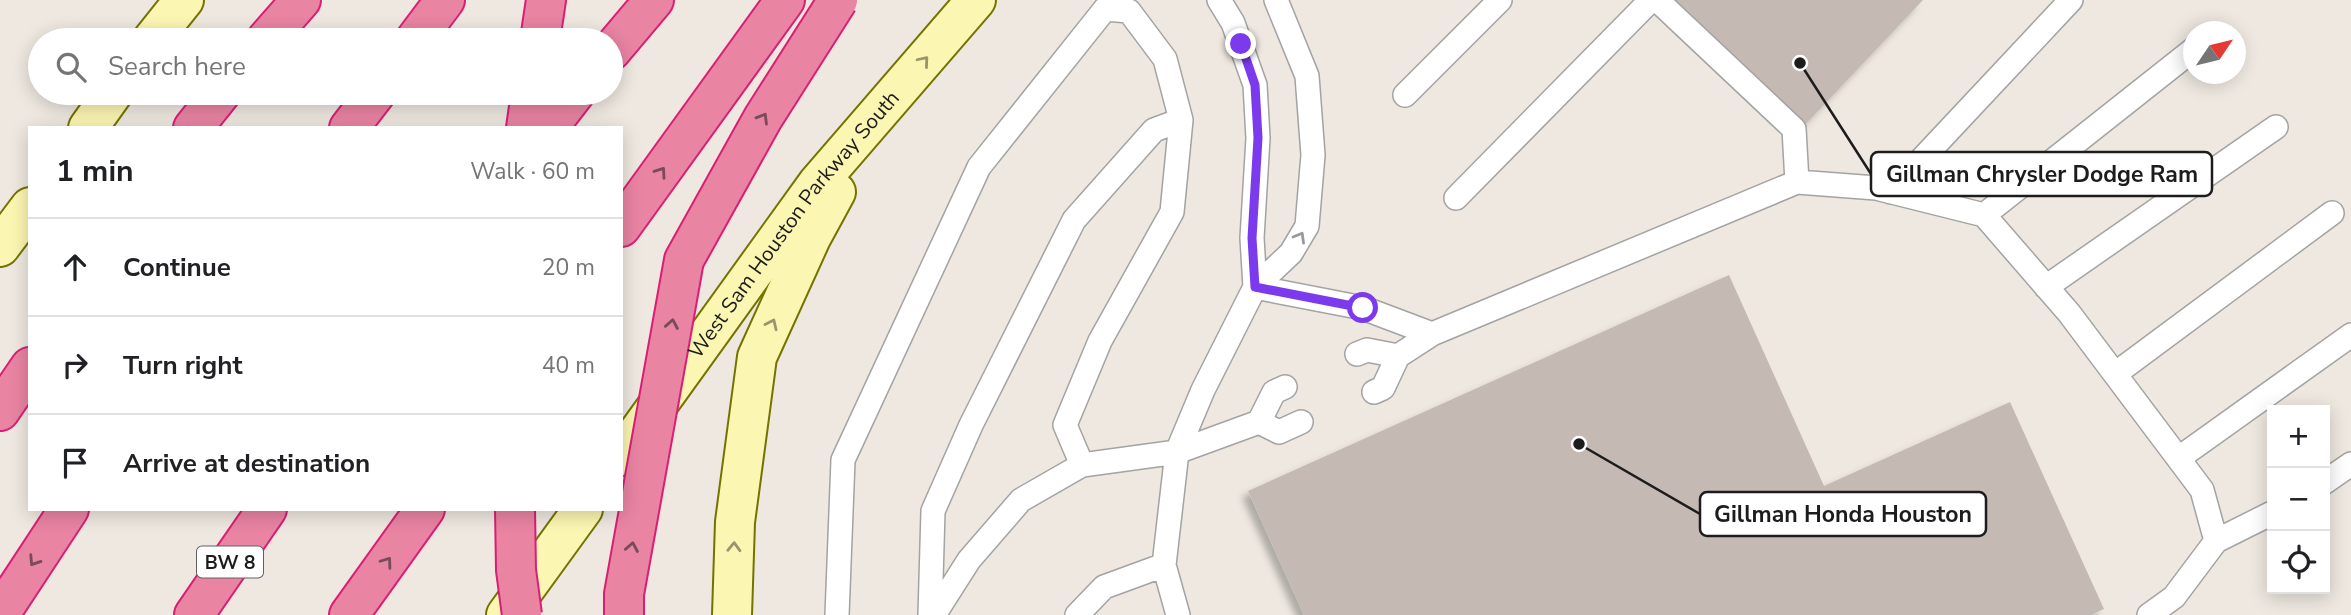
<!DOCTYPE html>
<meta charset="utf-8">
<style>
:root{--surface:#fff;--page:#f2f2f2;--text:#202124;--muted:#757577;--line:#e0e0e0}
body{margin:0;font-family:"Nunito Sans",sans-serif;background:var(--page);color:var(--text)}
.controls{position:absolute;right:21px;bottom:21px;display:grid;overflow:hidden;border-radius:0px;box-shadow:0 4px 18px #0003}
.controls button{width:63px;height:63px;display:grid;place-items:center;padding:0;border:0;border-bottom:2px solid var(--line);background:var(--surface);color:var(--text);font:35px sans-serif}
.compass{position:absolute;left:2183px;top:21px;width:63px;height:63px;border-radius:50%;background:var(--surface);box-shadow:0 4px 18px #0003;rotate:55deg}
.stop{position:absolute;width:21px;height:21px;margin:-16px;border:5px solid #7c3aed;border-radius:50%;background:#fff}
.stop.end{background:#7c3aed;border-color:#fff;box-shadow:0 2px 7px #0008}
.list{margin:0;padding:0;list-style:none}
h2{display:flex;justify-content:space-between;align-items:center;height:91px;margin:0;padding:0 28px;font-size:30px}
h2 small{font-size:23px;font-weight:400;color:var(--muted)}
.list li{display:grid;grid-template-columns:46px 1fr auto;gap:21px;align-items:center;box-sizing:border-box;height:98px;padding:0 28px;border-top:2px solid var(--line)}
.list b{display:block;font-size:26px;white-space:nowrap}
.list em{font-size:23px;font-style:normal;color:var(--muted)}
.icon{flex:none;width:38px;height:38px;fill:none;stroke:currentColor;stroke-width:2;stroke-linecap:round;stroke-linejoin:round}
.map{position:relative;flex:none;width:2351px;height:615px;overflow:hidden}
.search{position:absolute;background:var(--surface);box-shadow:0 4px 18px #0003;left:28px;top:28px;width:595px;height:77px;display:flex;align-items:center;gap:18px;box-sizing:border-box;padding:0 24px;border-radius:38px;color:var(--muted);font-size:26px}
.panel{position:absolute;background:var(--surface);box-shadow:0 4px 18px #0003;left:28px;top:126px;width:595px;height:385px;border-radius:0px}
.map>svg:first-child{display:block}
.building{fill:#c5b9b4;filter:url(#shadow)}
.lines{fill:none;stroke-linecap:round;stroke-linejoin:round}
.lane-casing{stroke:#a3a3a3;stroke-width:26}
.secondary-casing{stroke:#747301;stroke-width:42}
.highway-casing{stroke:#db1e75;stroke-width:42}
.lane{stroke:#fff;stroke-width:23}
.secondary{stroke:#fbf6b1;stroke-width:38}
.highway{stroke:#e984a3;stroke-width:38}
.highway-bridge-casing{stroke:#db1e75;stroke-width:42;stroke-linecap:butt}
.highway-bridge{stroke:#e984a3;stroke-width:38}
.oneway{stroke:#97946e}
.oneway2{stroke:#784b59}
.oneway3{stroke:#999}
.route{stroke:#7c3aed;stroke-width:9}
.labels{text-anchor:middle;stroke-width:5;stroke-linejoin:round;paint-order:stroke}
.shield{fill:#fff;stroke:#606060;stroke-width:2}
.shield-label{font-size:19px;font-weight:bold;fill:#1c1c1c}
.street-label{font-size:21px;fill:#1c1c1c;stroke:#fff}
.leader{fill:none;stroke:#1c1c1c;stroke-width:2.5}
.callout-dot{fill:#1c1c1c;stroke:#fff;stroke-width:2.5}
.callout{fill:#fff;stroke:#1c1c1c;stroke-width:2.5}
.callout-label{font-size:23px;text-anchor:middle;font-weight:bold;fill:#1c1c1c}
</style>
<div class="map">
<svg width="2351" height="615" viewBox="0 0 2351 615">
<defs>
<filter id="shadow"><feDropShadow dx="-6" dy="6" stdDeviation="3.5" flood-color="#0004"/></filter>
</defs>
<rect width="100%" height="100%" fill="#eee8e0"/>
<path class="building" d="M 1669,0 L 1923,0 L 1803,127 Z
M 1729,275 L 1824,486 L 2010,402 L 2104,609 L 2091,615 L 1304,615 L 1248,491 Z"/>
<g class="lines">
<g class="lane-casing">
<path id="lane" d="M 1219,0 L 1233,23 L 1255,85 L 1258,138 L 1252,238 L 1255,287
M 1657,0 L 1794,129 L 1797,182
M 1405,95 L 1500,0
M 1891,192 L 2071,0
M 1456,198 L 1651,0
M 1984,215 L 2194,49
M 1255,287 L 1363,308 L 1432,334 L 1797,182 L 1876,188 L 1984,215 L 2069,313 L 2202,490 L 2216,541 L 2174,597 L 2149,615
M 2046,287 L 2276,127
M 1357,354 L 1367,350 L 1398,356 L 1432,334
M 2115,374 L 2332,213
M 1285,387 L 1274,392 L 1259,422 L 1279,432 L 1301,422
M 1374,392 L 1383,388 L 1398,356
M 2179,458 L 2351,335
M 2325,482 L 2351,464
M 2216,541 L 2272,513
M 1164,565 L 1178,615
M 837,615 L 843,460 L 979,167 L 1105,9 L 1129,11 L 1165,59 L 1181,120 L 1172,212 L 1100,341 L 1065,425 L 1082,465 L 1177,452 L 1259,422
M 930,615 L 933,511 L 971,425 L 1074,220 L 1154,130 L 1181,120
M 934,615 L 969,560 L 1021,500 L 1082,465
M 1077,615 L 1104,587 L 1164,565 L 1177,452 L 1203,390 L 1255,287 L 1291,253 L 1307,226 L 1313,155 L 1307,76 L 1276,0"/>
</g>
<g class="secondary-casing">
<g id="secondary">
<path d="M 152,40 L 184,0"/>
<path d="M 88,128 L 113,93"/>
<path d="M 0,247 L 30,207"/>
<path id="s1" d="M 621,456 L 817,184 L 976,0"/>
<path d="M 506,615 L 583,509"/>
<path d="M 732,615 L 735,522 L 757,357 L 811,238 L 836,192"/>
</g>
</g>
<g class="highway-casing">
<path id="highway" d="M 266,40 L 301,0
M 415,40 L 445,0
M 540,40 L 546,0
M 611,51 L 654,0
M 193,128 L 221,93
M 349,128 L 376,93
M 526,128 L 531,93
M 548,128 L 575,93
M 621,227 L 785,0
M 0,411 L 30,367
M 0,614 L 69,509
M 194,615 L 267,509
M 349,615 L 425,509"/>
</g>
<use href="#lane" class="lane"/>
<use href="#secondary" class="secondary"/>
<use href="#highway" class="highway"/>
<g class="highway-bridge-casing">
<path id="highway-bridge" d="M 515,509 L 516,570 L 522,615
M 624,615 L 624,594 L 684,260 L 763,118 L 838,0"/>
</g>
<use href="#highway-bridge" class="highway-bridge"/>
</g>
<defs><path id="oneway-chevron" d="M-2-3.5L2.5 0L-2 3.5" fill="none" stroke-width="1.6" stroke-linecap="round" stroke-linejoin="round" transform="scale(1.75)"/></defs>
<g class="oneway">
<use href="#oneway-chevron" transform="translate(924 61) rotate(-50)"/>
<use href="#oneway-chevron" transform="translate(772 324) rotate(-65)"/>
<use href="#oneway-chevron" transform="translate(734 547) rotate(-88)"/>
</g>
<g class="oneway2">
<use href="#oneway-chevron" transform="translate(763 118) rotate(-59)"/>
<use href="#oneway-chevron" transform="translate(661 172) rotate(-55)"/>
<use href="#oneway-chevron" transform="translate(672 324) rotate(-80)"/>
<use href="#oneway-chevron" transform="translate(632 547) rotate(-80)"/>
<use href="#oneway-chevron" transform="translate(34 561) rotate(123)"/>
<use href="#oneway-chevron" transform="translate(387 562) rotate(-54)"/>
</g>
<use class="oneway3" href="#oneway-chevron" transform="translate(1300 237) rotate(-60)"/>
<g class="lines">
<path class="route" d="M 1241,44 L 1255,85 L 1258,138 L 1252,238 L 1255,287 L 1363,308"/>
</g>
<g class="labels">
<rect class="shield" x="197" y="546.5" width="66" height="31" rx="5"/>
<g class="shield-label">
<text x="230" y="569">BW 8</text>
</g>
<g class="street-label">
<text dy="7" stroke="none"><textPath href="#s1" startOffset="289">West Sam Houston Parkway South</textPath></text>
</g>
</g>
<path class="leader" d="M1800 63L1871 174M1579 444L1700 514"/>
<g class="callout-dot">
<circle cx="1800" cy="63" r="7"/>
<circle cx="1579" cy="444" r="7"/>
</g>
<g class="callout">
<rect x="1871" y="152" width="341" height="44" rx="7"/>
<rect x="1700" y="492" width="286" height="44" rx="7"/>
</g>
<g class="callout-label">
<text x="2042" y="182">Gillman Chrysler Dodge Ram</text>
<text x="1843" y="522">Gillman Honda Houston</text>
</g>
</svg>
<div class="controls">
<button>+</button>
<button>−</button>
<button><svg class="icon" aria-label="locate" viewBox="0 0 24 24"><circle cx="12" cy="12" r="6"/><path d="M12 2v4M12 18v4M2 12h4M18 12h4"/></svg></button>
</div>
<svg class="compass" viewBox="-18 -18 36 36"><path d="M0-13l5 13h-10z" fill="#e53935"/><path d="M0 13l5-13h-10z" fill="#757577"/></svg>
<div class="stop" style="left:1363px;top:308px"></div>
<div class="stop end" style="left:1241px;top:44px"></div>
<div class="search"><svg class="icon" aria-label="search" viewBox="0 0 24 24"><circle cx="10" cy="10" r="6"/><path d="M15 15l6 6"/></svg>Search here</div>
<section class="panel">
<h2>1 min<small>Walk · 60 m</small></h2>
<ul class="list">
<li><svg class="icon" aria-label="ahead" viewBox="0 0 24 24"><path d="M12 20V5M6 11l6-6 6 6"/></svg><div><b>Continue</b></div><em>20 m</em></li>
<li><svg class="icon" aria-label="right" viewBox="0 0 24 24"><path d="M7 20v-9h11M14 6l5 5-5 5"/></svg><div><b>Turn right</b></div><em>40 m</em></li>
<li><svg class="icon" aria-label="arrive" viewBox="0 0 24 24"><path d="M6 21V4h12l-3 4 3 4H6"/></svg><div><b>Arrive at destination</b></div></li>
</ul>
</section>
</div>
